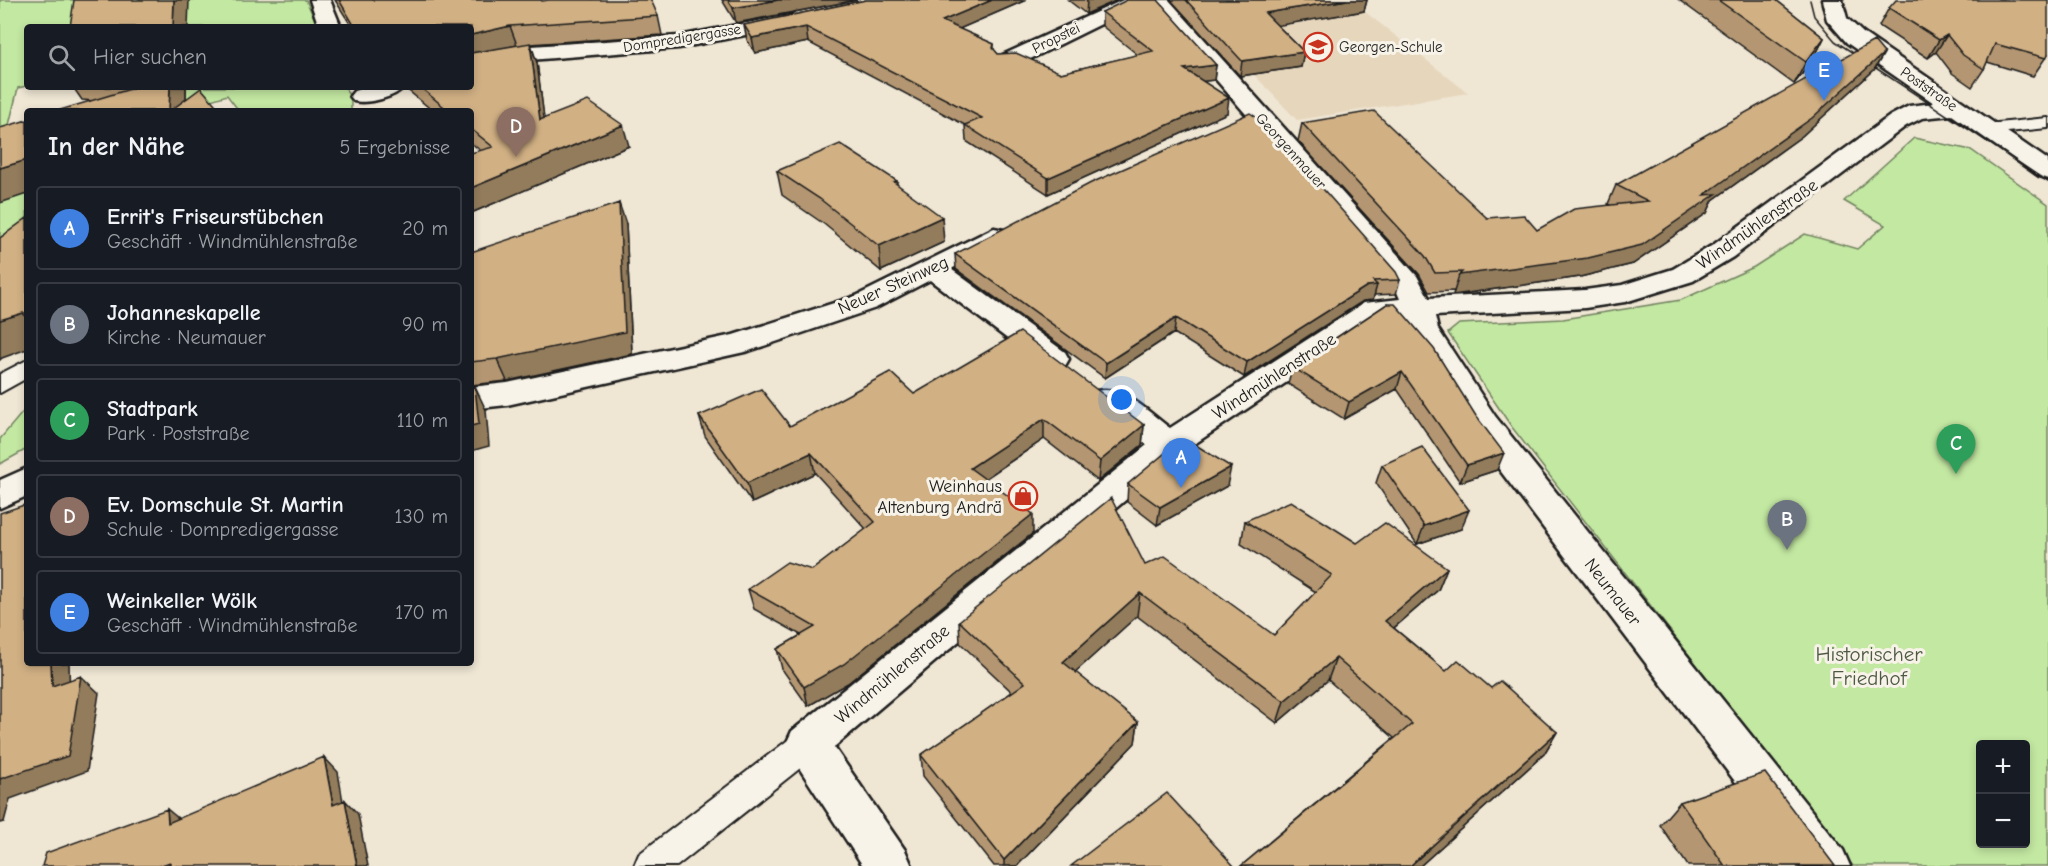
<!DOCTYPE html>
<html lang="de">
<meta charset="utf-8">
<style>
:root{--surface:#171b24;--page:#20242c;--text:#f1f3f6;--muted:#9ea1a6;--line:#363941;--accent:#c8321e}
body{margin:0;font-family:"Comic Neue",sans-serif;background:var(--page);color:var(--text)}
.controls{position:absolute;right:18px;bottom:18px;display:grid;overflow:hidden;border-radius:6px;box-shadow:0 3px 9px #0003}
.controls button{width:54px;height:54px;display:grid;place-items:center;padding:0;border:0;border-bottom:2px solid var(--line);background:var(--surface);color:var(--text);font:30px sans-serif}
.you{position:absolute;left:1122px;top:400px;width:21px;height:21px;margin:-15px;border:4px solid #fff;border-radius:50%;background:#1a73e8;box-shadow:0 0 0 9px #1a73e833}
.badge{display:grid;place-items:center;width:39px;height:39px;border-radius:50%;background:var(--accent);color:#fff;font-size:20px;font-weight:700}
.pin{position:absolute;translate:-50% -50px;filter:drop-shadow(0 2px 3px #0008)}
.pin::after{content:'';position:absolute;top:32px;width:21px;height:18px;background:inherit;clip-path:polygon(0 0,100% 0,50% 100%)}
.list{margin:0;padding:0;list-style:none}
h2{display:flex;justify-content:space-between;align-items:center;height:78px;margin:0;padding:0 24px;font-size:26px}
h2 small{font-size:20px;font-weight:400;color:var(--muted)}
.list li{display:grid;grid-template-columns:39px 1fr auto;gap:18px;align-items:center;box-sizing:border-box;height:84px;margin:0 12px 12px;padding:0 12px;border:2px solid var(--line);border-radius:6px}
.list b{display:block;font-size:22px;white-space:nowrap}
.list p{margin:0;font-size:20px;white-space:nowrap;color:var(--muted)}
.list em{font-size:20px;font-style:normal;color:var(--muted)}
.icon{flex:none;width:33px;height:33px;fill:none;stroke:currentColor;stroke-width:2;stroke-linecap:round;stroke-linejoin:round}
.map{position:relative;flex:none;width:2048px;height:866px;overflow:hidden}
.search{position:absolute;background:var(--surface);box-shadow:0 3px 9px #0003;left:24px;top:24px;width:450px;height:66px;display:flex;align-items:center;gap:15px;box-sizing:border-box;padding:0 21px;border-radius:6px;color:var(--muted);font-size:22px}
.panel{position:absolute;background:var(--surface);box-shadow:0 3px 9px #0003;left:24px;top:108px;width:450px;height:558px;border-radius:6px}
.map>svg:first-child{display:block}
.built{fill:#e6d6bc}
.green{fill:#c3e8a2;stroke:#70825f;stroke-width:1.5;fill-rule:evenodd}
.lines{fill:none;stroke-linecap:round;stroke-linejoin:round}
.lane-casing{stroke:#1c1c1c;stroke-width:4}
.street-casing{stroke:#1c1c1c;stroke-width:5}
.lane{fill:#f7f3e8;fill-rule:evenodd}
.street{fill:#f7f3e8;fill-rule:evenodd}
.tram{stroke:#1c1c1c;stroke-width:1.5}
.wall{fill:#b49772;stroke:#1c1c1c;stroke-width:1.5}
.shaded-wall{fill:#927b5c;stroke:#1c1c1c;stroke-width:1.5}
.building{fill:#d1b084;stroke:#1c1c1c;stroke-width:1.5}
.labels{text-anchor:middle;stroke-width:6;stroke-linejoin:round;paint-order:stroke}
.far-street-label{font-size:15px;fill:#1c1c1c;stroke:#f7f3e8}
.far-poi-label{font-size:15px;fill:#1c1c1c;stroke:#f7f3e8;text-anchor:start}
.street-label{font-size:18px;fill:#1c1c1c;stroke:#f7f3e8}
.poi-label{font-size:18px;fill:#1c1c1c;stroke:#f7f3e8;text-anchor:end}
.near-park-label{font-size:21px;fill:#4e5944;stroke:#f7f3e8}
</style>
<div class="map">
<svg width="2048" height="866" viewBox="0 0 2048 866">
<rect width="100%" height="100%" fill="#efe6d4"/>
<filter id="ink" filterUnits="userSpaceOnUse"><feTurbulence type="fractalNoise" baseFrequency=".0167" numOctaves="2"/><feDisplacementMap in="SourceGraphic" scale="12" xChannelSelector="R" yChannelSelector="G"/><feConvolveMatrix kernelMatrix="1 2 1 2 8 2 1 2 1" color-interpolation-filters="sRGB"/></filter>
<g filter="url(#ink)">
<path class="built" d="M 1183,0 L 1350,0 L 1468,93 L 1297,120 Z"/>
<path class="green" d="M 0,0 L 306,0 L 318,27 L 27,27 L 27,86 L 18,88 L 0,162 Z
M 135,87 L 345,87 L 351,100 L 351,111 L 239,111 L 227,95 L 175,111 Z
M 1914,138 L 1971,150 L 2048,204 L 2048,866 L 1853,866 L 1511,426 L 1448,333 L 1459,324 L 1563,319 L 1681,300 L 1754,267 L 1805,234 L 1857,249 L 1885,225 L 1844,201 ZM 1980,744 L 2026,744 L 2026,844 L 1980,844 Z
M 27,191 L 27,266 L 0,274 L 0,200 Z
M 27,407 L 27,449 L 0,464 L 0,439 Z"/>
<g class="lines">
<g class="lane-casing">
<path id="lane" d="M 2048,118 L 2048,128 L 1987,134 L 1978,129 L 1987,124 Z
M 27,360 L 27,378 L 0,393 L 0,374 Z
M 807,730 L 818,734 L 822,744 L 818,754 L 677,866 L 634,866 L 639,854 L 796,734 Z"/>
</g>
<g class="street-casing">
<path id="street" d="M 310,0 L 330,0 L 341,27 L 319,27 Z
M 1123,0 L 1169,0 L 1417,276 L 1429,298 L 1585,290 L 1622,285 L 1673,269 L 1713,245 L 1890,116 L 1909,106 L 1934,103 L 1847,43 L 1827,20 L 1822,0 L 1842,0 L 1847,18 L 1863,33 L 2048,160 L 2048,179 L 2039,176 L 1952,115 L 1922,118 L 1906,126 L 1733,257 L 1693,281 L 1625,302 L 1585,308 L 1435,316 L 1438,329 L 1495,416 L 1843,850 L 1850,866 L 1799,866 L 1471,432 L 1408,329 L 1406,318 L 1381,319 L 1181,453 L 834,747 L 905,850 L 912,866 L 863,866 L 792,757 L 786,744 L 792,731 L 1147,445 L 1097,407 L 1092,399 L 1097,391 C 1123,384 1149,413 1170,428 L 1364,303 L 1400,299 L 1394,285 L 1148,1 L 1014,67 L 998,67 L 995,62 L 998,57 Z
M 790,15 L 797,17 L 800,21 L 797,25 L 679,48 L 517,61 L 471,71 L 471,57 L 517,47 L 679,36 Z
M 368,87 L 403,87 C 396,98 366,104 354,101 L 350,96 L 354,91 Z
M 994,228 L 1004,230 L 1008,236 L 1004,242 L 951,269 L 1065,352 L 1069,359 L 1065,366 L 1054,369 L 1043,366 L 930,280 L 876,308 L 749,351 L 507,405 L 471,409 L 471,387 L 507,383 L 733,335 L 856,296 Z
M 27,468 L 27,496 L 0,508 L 0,480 Z"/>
</g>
<use href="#lane" class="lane"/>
<use href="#street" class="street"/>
<path class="tram" d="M 1810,0 L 1814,16 L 1835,41 L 2048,182"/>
</g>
<path class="wall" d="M 335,0 L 541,0 L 542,1 L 658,16 L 662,35 L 531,44 L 537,63 L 544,119 L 629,146 L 471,213 L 471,153 L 481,151 L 471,143 L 471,111 L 433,111 L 404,87 L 471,87 L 471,27 L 352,27 Z
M 722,0 L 857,0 L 736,23 Z
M 866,0 L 1026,0 L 959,29 L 994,44 L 994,50 L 998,54 L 1061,73 L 1138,55 L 1102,26 L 1102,12 L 1216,65 L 1214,80 L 1203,81 L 1227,113 L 1048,194 L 966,141 L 965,125 L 808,42 L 755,53 L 747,40 L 744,25 Z
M 1068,0 L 1118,0 L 1086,14 Z
M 1171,0 L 1367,0 L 1364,11 L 1277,25 L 1304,52 L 1301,67 L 1240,76 Z
M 1679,0 L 1776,0 L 1824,38 L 1813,60 L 1794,84 Z
M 1889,8 L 2048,54 L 2033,76 L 1987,62 L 1984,69 L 1972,87 L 1952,73 L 1936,52 L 1928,58 L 1879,26 Z
M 1884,53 L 1874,70 L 1802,136 L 1713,200 L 1707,213 L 1633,264 L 1580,277 L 1453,295 L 1454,291 L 1429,292 L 1419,274 L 1298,141 L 1302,123 L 1487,218 L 1537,230 L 1610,205 L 1608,204 L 1616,185 Z
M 73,87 L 186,87 L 186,99 L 221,111 L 82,100 Z
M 777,171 L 897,181 L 897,184 L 944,242 L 881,271 L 824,224 L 782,195 Z
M 626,224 L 632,354 L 507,381 L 471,385 L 471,252 Z
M 955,254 L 1400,280 L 1396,294 L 1374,295 L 1373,300 L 1363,301 L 1244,377 L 1174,333 L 1105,378 L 956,269 Z
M 1387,304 L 1497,470 L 1460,482 L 1397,389 L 1344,419 L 1288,384 L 1292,367 Z
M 914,394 L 1144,425 L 1142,445 L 1098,481 L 1044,439 L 985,479 L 1033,533 L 848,683 L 808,706 L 782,669 L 777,649 L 801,635 L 754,609 L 748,589 L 812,570 L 866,529 L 815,473 L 752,503 L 705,436 L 699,416 L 790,426 Z
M 1382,465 L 1461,529 L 1417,544 L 1376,483 Z
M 1128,484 L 1227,486 L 1157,525 L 1127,502 Z
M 1245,521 L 1357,543 L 1447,568 L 1438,590 L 1394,628 L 1446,671 L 1491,688 L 1557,732 L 1544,754 L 1420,866 L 1241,866 L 1394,738 L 1328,680 L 1277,723 L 1137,616 L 1075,672 L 1138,722 L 1135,743 L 1017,866 L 994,866 L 923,776 L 921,755 L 1012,692 L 960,643 L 959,621 L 1145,565 L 1274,635 L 1316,592 L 1241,544 Z
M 1680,802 L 1835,866 L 1688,866 L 1660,825 Z"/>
<path class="shaded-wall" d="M 174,0 L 189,0 L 188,27 L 173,27 Z
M 778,0 L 857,0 L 736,23 L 733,8 Z
M 992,0 L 1026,0 L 943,36 L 942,21 Z
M 1087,0 L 1118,0 L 1086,14 Z
M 1347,0 L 1367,0 L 1364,11 L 1263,28 L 1265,13 Z
M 510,26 L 517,45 L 471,56 L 471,35 Z
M 806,27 L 808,42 L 755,53 L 752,38 Z
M 1947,35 L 1936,52 L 1928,58 L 1939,40 Z
M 1824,38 L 1813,60 L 1794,84 L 1806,62 Z
M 530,43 L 537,63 L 547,141 L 540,120 Z
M 1304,52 L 1301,67 L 1240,76 L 1242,61 Z
M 1884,53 L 1874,70 L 1802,136 L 1713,200 L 1707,213 L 1633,264 L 1580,277 L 1453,295 L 1459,275 L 1704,195 Z
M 1216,65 L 1214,80 L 1182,84 L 1184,69 Z
M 170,87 L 186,87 L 186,111 L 169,111 Z
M 1229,98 L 1227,113 L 1048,194 L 1048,178 Z
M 623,125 L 629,146 L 471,213 L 471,188 Z
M 27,160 L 27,194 L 0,203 L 0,168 Z
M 619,203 L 626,224 L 632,354 L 507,381 L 497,359 Z
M 942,217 L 944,242 L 881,271 L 879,246 Z
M 1377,285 L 1373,300 L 1363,301 L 1244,377 L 1247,362 L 1367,286 Z
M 23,313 L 27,318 L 27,349 L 2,358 L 0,360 L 0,320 Z
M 1176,318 L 1174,333 L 1105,378 L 1106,363 Z
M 1402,372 L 1397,389 L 1344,419 L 1349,402 Z
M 475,387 L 486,410 L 489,446 L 471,451 L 471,426 Z
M 1044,419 L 1044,439 L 971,488 L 970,468 Z
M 1144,425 L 1142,445 L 1098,481 L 1100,461 Z
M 811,453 L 815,473 L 752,503 L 747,483 Z
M 1504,453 L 1497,470 L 1460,482 L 1467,465 Z
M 1231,467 L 1227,486 L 1157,525 L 1160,507 Z
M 1469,510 L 1461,529 L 1417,544 L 1424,526 Z
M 1033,514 L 1033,533 L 848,683 L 808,706 L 804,687 Z
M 1447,568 L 1438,590 L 1376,643 L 1385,621 Z
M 1140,593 L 1137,616 L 1062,684 L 1063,662 Z
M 1336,658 L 1328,680 L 1277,723 L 1284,701 Z
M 51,663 L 69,663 L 70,703 L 52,686 Z
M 81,676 L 99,693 L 87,771 L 10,799 L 4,822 L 0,823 L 0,779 Z
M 1138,722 L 1135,743 L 1017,866 L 1004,866 L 1004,860 Z
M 1557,732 L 1544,754 L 1420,866 L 1410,866 Z
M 324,757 L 338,772 L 346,820 L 333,805 Z
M 345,800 L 358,814 L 368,866 L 357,866 Z
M 167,809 L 184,823 L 168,823 Z
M 170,862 L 174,866 L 159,866 Z"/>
<path class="building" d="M 74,0 L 174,0 L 173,27 L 70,27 Z
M 339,0 L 541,0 L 542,1 L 549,0 L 651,0 L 658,16 L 510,26 L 471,35 L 471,27 L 355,27 Z
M 728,0 L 778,0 L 733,8 Z
M 866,0 L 992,0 L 942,21 L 994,44 L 993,48 L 998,54 L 1016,53 L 1061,73 L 1153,51 L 1102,12 L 1127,0 L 1158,0 L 1216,65 L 1184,69 L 1229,98 L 1048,178 L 965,125 L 982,118 L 806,27 L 752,38 L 744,25 Z
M 1186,0 L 1347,0 L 1265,13 L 1304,52 L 1242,61 Z
M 1718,0 L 1776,0 L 1824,38 L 1806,62 Z
M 1896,0 L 2048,0 L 2048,54 L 2046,58 L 1995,44 L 1984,69 L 1963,55 L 1947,35 L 1939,40 L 1889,8 Z
M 1874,41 L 1884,53 L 1812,118 L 1704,195 L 1716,194 L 1642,245 L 1588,258 L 1459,275 L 1462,272 L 1435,273 L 1425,256 L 1302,123 L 1374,111 L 1487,218 L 1524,215 L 1537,230 L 1574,209 L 1648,201 L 1616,185 Z
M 530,43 L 540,120 L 588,101 L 623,125 L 471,188 L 471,153 L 493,147 L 471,129 L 471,111 L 449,111 L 420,87 L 471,87 L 471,53 Z
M 137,87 L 170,87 L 169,111 L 57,111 Z
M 201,88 L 221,111 L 170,111 Z
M 1250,113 L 1265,123 L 1396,272 L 1400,280 L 1373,281 L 1377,285 L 1367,286 L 1247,362 L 1176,318 L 1106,363 L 955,254 L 1091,183 Z
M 27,120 L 27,160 L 0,168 L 0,128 Z
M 840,144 L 897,181 L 894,182 L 942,217 L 879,246 L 820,199 L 777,171 Z
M 619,203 L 625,332 L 497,359 L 471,362 L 471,252 Z
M 27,218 L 27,313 L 23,313 L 0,320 L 0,238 Z
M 1387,304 L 1395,304 L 1434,349 L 1476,416 L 1504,453 L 1467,465 L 1402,372 L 1349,402 L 1292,367 Z
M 1020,332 L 1144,425 L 1100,461 L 1044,419 L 970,468 L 1033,514 L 844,664 L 804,687 L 777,649 L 815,627 L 748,589 L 787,562 L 812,570 L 875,522 L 811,453 L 747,483 L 699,416 L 761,389 L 790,426 L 890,372 L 914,394 Z
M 475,387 L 479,424 L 471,426 L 471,388 Z
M 1191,442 L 1231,467 L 1160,507 L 1128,484 L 1177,443 L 1183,448 Z
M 1422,447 L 1469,510 L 1424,526 L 1382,465 Z
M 1111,498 L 1145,565 L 1165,556 L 1274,635 L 1332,575 L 1245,521 L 1291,501 L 1357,543 L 1385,523 L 1447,568 L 1385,621 L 1446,671 L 1458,660 L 1491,688 L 1500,681 L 1557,732 L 1410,866 L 1241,866 L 1412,724 L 1336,658 L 1284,701 L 1140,593 L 1063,662 L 1138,722 L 1004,860 L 921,755 L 1025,683 L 959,621 Z
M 27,504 L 27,663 L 51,663 L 52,686 L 81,676 L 68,756 L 0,779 L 0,513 Z
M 324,757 L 333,805 L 345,800 L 357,866 L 170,866 L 170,862 L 159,866 L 42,866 L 46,853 L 167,809 L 168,823 Z
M 1765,773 L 1835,866 L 1725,866 L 1680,802 Z
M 1167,793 L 1234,866 L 1071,866 Z"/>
</g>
<defs>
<g id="school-ring" transform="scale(1.5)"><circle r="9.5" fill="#f7f3e8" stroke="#c8321e" stroke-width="1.5"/><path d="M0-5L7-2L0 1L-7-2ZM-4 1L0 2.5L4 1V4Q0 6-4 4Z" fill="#c8321e"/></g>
<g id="shop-ring" transform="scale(1.5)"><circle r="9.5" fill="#f7f3e8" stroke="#c8321e" stroke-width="1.5"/><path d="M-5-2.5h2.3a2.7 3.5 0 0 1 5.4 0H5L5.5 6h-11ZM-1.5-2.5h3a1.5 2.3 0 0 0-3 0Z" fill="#c8321e"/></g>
</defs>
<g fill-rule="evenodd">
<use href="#school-ring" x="1318" y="47"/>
<use href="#shop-ring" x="1023" y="496"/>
</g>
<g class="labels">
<g class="far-street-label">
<text transform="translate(682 38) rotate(-9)" y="5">Dompredigergasse</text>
<text transform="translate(1056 38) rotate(-26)" y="5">Propstei</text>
<text transform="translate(1929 89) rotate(35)" y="5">Poststraße</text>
<text transform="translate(1291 151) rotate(48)" y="5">Georgenmauer</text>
</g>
<g class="far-poi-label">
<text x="1339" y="52">Georgen-Schule</text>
</g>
<g class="street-label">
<text transform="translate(1757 224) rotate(-35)" y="6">Windmühlenstraße</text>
<text transform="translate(893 285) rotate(-24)" y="6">Neuer Steinweg</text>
<text transform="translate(1274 376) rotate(-33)" y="6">Windmühlenstraße</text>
<text transform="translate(1613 592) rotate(52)" y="6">Neumauer</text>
<text transform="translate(892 674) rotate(-40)" y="6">Windmühlenstraße</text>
</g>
<g class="poi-label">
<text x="1002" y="492">Weinhaus<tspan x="1002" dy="21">Altenburg Andrä</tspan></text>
</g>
<g class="near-park-label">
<text x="1869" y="661">Historischer<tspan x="1869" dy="24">Friedhof</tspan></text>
</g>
</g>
</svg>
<div class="controls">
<button>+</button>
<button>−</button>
</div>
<div class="you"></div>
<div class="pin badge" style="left:1181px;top:488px;background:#3f7fe0">A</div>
<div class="pin badge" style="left:1787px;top:550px;background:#6b7280">B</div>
<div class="pin badge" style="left:1956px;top:474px;background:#2e9e5b">C</div>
<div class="pin badge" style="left:516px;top:157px;background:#8d6e63">D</div>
<div class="pin badge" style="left:1824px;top:101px;background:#3f7fe0">E</div>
<div class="search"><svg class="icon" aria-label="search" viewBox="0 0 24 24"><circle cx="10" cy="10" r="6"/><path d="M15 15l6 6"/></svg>Hier suchen</div>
<section class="panel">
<h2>In der Nähe<small>5 Ergebnisse</small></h2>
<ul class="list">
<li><span class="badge" style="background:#3f7fe0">A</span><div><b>Errit's Friseurstübchen</b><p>Geschäft · Windmühlenstraße</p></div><em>20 m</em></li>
<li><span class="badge" style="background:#6b7280">B</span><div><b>Johanneskapelle</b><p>Kirche · Neumauer</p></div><em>90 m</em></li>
<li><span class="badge" style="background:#2e9e5b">C</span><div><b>Stadtpark</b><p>Park · Poststraße</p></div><em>110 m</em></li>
<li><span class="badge" style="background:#8d6e63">D</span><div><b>Ev. Domschule St. Martin</b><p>Schule · Dompredigergasse</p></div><em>130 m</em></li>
<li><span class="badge" style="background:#3f7fe0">E</span><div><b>Weinkeller Wölk</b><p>Geschäft · Windmühlenstraße</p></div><em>170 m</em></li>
</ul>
</section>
</div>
